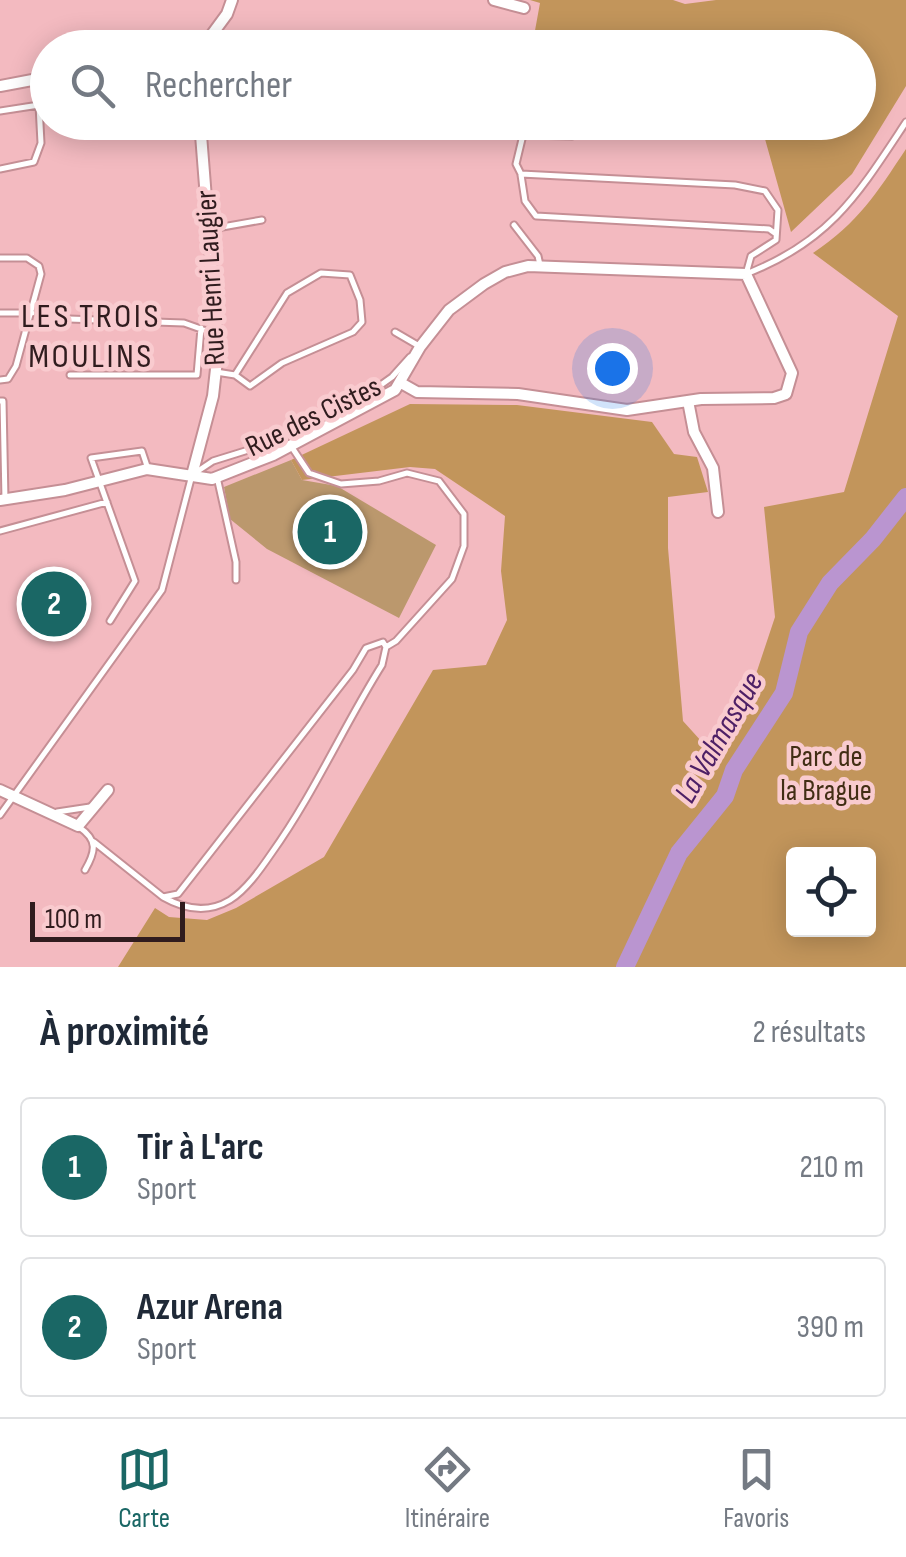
<!DOCTYPE html>
<html lang="fr">
<meta charset="utf-8">
<style>
:root{--surface:#fff;--page:#f2f2f3;--text:#1f2937;--muted:#747a83;--line:#e0e1e3;--accent:#1a6765}
body{margin:0;font-family:"Sofia Sans Condensed",sans-serif;background:var(--page);color:var(--text)}
.controls{position:absolute;right:30px;bottom:30px;display:grid;overflow:hidden;border-radius:10px;box-shadow:0 5px 25px #0003}
.controls button{width:90px;height:90px;display:grid;place-items:center;padding:0;border:0;border-bottom:2px solid var(--line);background:var(--surface);color:var(--text);font:50px sans-serif}
.scale{position:absolute;left:30px;bottom:25px;width:155px;box-sizing:border-box;padding-left:10px;border:5px solid #301c1e;border-top:0;font-size:28px;line-height:35px;white-space:nowrap;color:#301c1e;-webkit-text-stroke:8px #f9cbcf;paint-order:stroke}
.you{position:absolute;left:612px;top:368px;width:35px;height:35px;margin:-25px;border:8px solid #fff;border-radius:50%;background:#1a73e8;box-shadow:0 0 0 15px #1a73e833}
.badge{display:grid;place-items:center;width:65px;height:65px;border-radius:50%;background:var(--accent);color:#fff;font-size:32px;font-weight:700}
.pin{position:absolute;translate:-50% -50%;border:5px solid #fff;box-shadow:0 2px 10px #0006}
.list{margin:0;padding:0;list-style:none}
h2{display:flex;justify-content:space-between;align-items:center;height:130px;margin:0;padding:0 40px;font-size:42px}
h2 small{font-size:32px;font-weight:400;color:var(--muted)}
.list li{display:grid;grid-template-columns:65px 1fr auto;gap:30px;align-items:center;box-sizing:border-box;height:140px;margin:0 20px 20px;padding:0 20px;border:2px solid var(--line);border-radius:10px}
.list b{display:block;font-size:38px;white-space:nowrap}
.list p{margin:0;font-size:32px;white-space:nowrap;color:var(--muted)}
.list em{font-size:32px;font-style:normal;color:var(--muted)}
.icon{flex:none;width:55px;height:55px;fill:none;stroke:currentColor;stroke-width:2;stroke-linecap:round;stroke-linejoin:round}
.map{position:relative;flex:none;width:906px;height:967px;overflow:hidden}
.search{position:absolute;background:var(--surface);box-shadow:0 5px 25px #0003;left:30px;right:30px;top:30px;height:110px;display:flex;align-items:center;gap:25px;box-sizing:border-box;padding:0 35px;border-radius:55px;color:var(--muted);font-size:38px}
.sheet{height:450px;background:var(--surface)}
nav{display:flex;justify-content:space-around;align-items:center;box-sizing:border-box;height:140px;border-top:2px solid var(--line);background:var(--surface);font-size:28px;color:var(--muted)}
nav a{display:grid;justify-items:center;gap:5px}
nav .on{color:var(--accent)}
.map>svg:first-child{display:block}
.green{fill:#bb986d}
.forest{fill:#c2955b;fill-rule:evenodd}
.lines{fill:none;stroke-linecap:round;stroke-linejoin:round}
.river{stroke:#ba95d0;stroke-width:18}
.lane-casing{stroke:#c58f95;stroke-width:9}
.street-casing{stroke:#c58f95;stroke-width:14}
.lane{stroke:#fff;stroke-width:5}
.street{stroke:#fff;stroke-width:10}
.labels{text-anchor:middle;stroke-width:9;stroke-linejoin:round;paint-order:stroke}
.street-label{font-size:30px;fill:#301c1e;stroke:#f9cbcf}
.park-label{font-size:30px;fill:#422e14;stroke:#f9cbcf}
.water-label{font-size:32px;font-style:italic;fill:#4e2066;stroke:#f9cbcf}
.quarter-label{font-size:35px;letter-spacing:2.5px;fill:#301c1e;stroke:#f9cbcf}
</style>
<div class="map">
<svg width="906" height="967" viewBox="0 0 906 967">
<rect width="100%" height="100%" fill="#f3bac0"/>
<path class="green" d="M 291,460 L 302,480 L 337,486 L 436,545 L 399,618 L 267,549 L 230,519 L 224,487 Z"/>
<path class="forest" d="M 530,0 L 673,0 L 685,4 L 716,0 L 906,0 L 906,86 L 852,174 L 791,232 L 765,139 L 517,123 L 858,122 L 858,48 L 532,47 L 540,3 Z
M 906,149 L 906,967 L 118,967 L 155,908 L 169,917 L 207,920 L 236,908 L 324,857 L 433,670 L 486,665 L 507,620 L 501,571 L 505,516 L 435,469 L 410,467 L 302,480 L 291,460 L 410,404 L 517,405 L 652,422 L 674,454 L 697,457 L 708,492 L 668,497 L 668,548 L 683,721 L 702,742 L 739,725 L 775,617 L 764,507 L 844,492 L 898,316 L 813,253 C 859,222 876,194 906,149 ZM 794,854 L 868,854 L 868,929 L 794,929 Z"/>
<g class="lines">
<path class="river" d="M 625,967 L 679,853 L 725,796 L 734,770 L 784,693 L 799,632 L 830,583 L 873,539 L 906,497"/>
<g class="lane-casing">
<path id="lane" d="M 315,48 L 324,35
M 0,111 L 39,105 L 41,143 L 34,162 L 0,169
M 572,136 L 523,135 L 516,164 L 521,174 L 735,185 L 765,191 L 778,210 L 776,240 L 751,256 L 746,274
M 521,175 L 525,201 L 536,216 L 769,229 L 776,234
M 514,225 L 538,256 L 540,265
M 211,229 L 262,220
M 0,258 L 27,258 L 39,266 L 41,274 L 16,366 L 8,379 L 0,380
M 746,274 C 831,241 859,193 906,122
M 0,313 L 32,313
M 69,319 L 184,323 L 215,334
M 395,332 L 419,346
M 216,372 L 235,375 L 287,293 L 321,273 L 350,275 L 360,300 L 362,322 L 353,332 L 282,363 L 250,386 L 235,375
M 70,375 L 197,375 L 201,328
M 0,401 L 3,401 L 5,500
M 291,446 L 309,473 L 341,484 L 379,481 L 407,473 L 439,481 L 464,514 L 464,546 L 452,579 L 396,641 L 386,647 L 382,665 C 343,727 314,794 271,854 C 260,870 246,890 230,900 C 207,914 184,909 163,897 L 178,894 L 353,670 L 366,648 L 383,642 L 386,647
M 217,477 L 236,562 L 236,580
M 0,531 L 107,502
M 110,621 L 135,581 L 91,458 L 142,451 L 147,466
M 57,812 L 90,807
M 0,815 L 162,590 L 192,475 L 213,461 L 271,443 L 378,387 L 392,377 L 410,357
M 79,827 C 98,840 96,851 85,870
M 94,842 L 163,897"/>
</g>
<g class="street-casing">
<path id="street" d="M 494,0 L 524,8
M 202,48 L 227,14 L 232,0
M 0,86 L 48,77
M 688,401 L 694,432 L 713,468 L 718,512
M 192,475 L 213,396 L 218,351 L 200,122
M 0,500 L 65,490 L 147,469 L 212,479 L 273,455 L 395,390 L 420,347 L 449,310 L 484,284 L 505,272 L 528,266 L 746,274 L 792,373 L 786,394 L 774,398 L 701,399 L 627,410 L 518,394 L 417,392 L 401,383
M 0,790 L 78,826 L 108,790"/>
</g>
<use href="#lane" class="lane"/>
<use href="#street" class="street"/>
</g>
<g class="labels">
<g class="street-label">
<text transform="translate(210 278) rotate(-93)" y="10">Rue Henri Laugier</text>
<text transform="translate(313 416) rotate(-26)" y="10">Rue des Cistes</text>
</g>
<g class="park-label">
<text x="826" y="766">Parc de<tspan x="826" dy="34">la Brague</tspan></text>
</g>
<g class="water-label">
<text transform="translate(718 737) rotate(-60)" y="11">La Valmasque</text>
</g>
<g class="quarter-label">
<text x="91" y="327">LES TROIS<tspan x="91" dy="40">MOULINS</tspan></text>
</g>
</g>
</svg>
<div class="controls">
<button><svg class="icon" aria-label="locate" viewBox="0 0 24 24"><circle cx="12" cy="12" r="6"/><path d="M12 2v4M12 18v4M2 12h4M18 12h4"/></svg></button>
</div>
<div class="scale">100 m</div>
<div class="you"></div>
<div class="pin badge" style="left:330px;top:532px">1</div>
<div class="pin badge" style="left:54px;top:604px">2</div>
<div class="search"><svg class="icon" aria-label="search" viewBox="0 0 24 24"><circle cx="10" cy="10" r="6"/><path d="M15 15l6 6"/></svg>Rechercher</div>
</div>
<section class="sheet">
<h2>À proximité<small>2 résultats</small></h2>
<ul class="list">
<li><span class="badge">1</span><div><b>Tir à L'arc</b><p>Sport</p></div><em>210 m</em></li>
<li><span class="badge">2</span><div><b>Azur Arena</b><p>Sport</p></div><em>390 m</em></li>
</ul>
</section>
<nav>
<a class="on"><svg class="icon" aria-label="map" viewBox="0 0 24 24"><path d="M3 6l6-2 6 2 6-2v14l-6 2-6-2-6 2zM9 4v14M15 6v14"/></svg>Carte</a>
<a><svg class="icon" aria-label="directions" viewBox="0 0 24 24"><path d="M12 3l9 9-9 9-9-9zM9 14v-3h6M13 9l2 2-2 2"/></svg>Itinéraire</a>
<a><svg class="icon" aria-label="saved" viewBox="0 0 24 24"><path d="M7 4h10v16l-5-4-5 4z"/></svg>Favoris</a>
</nav>
